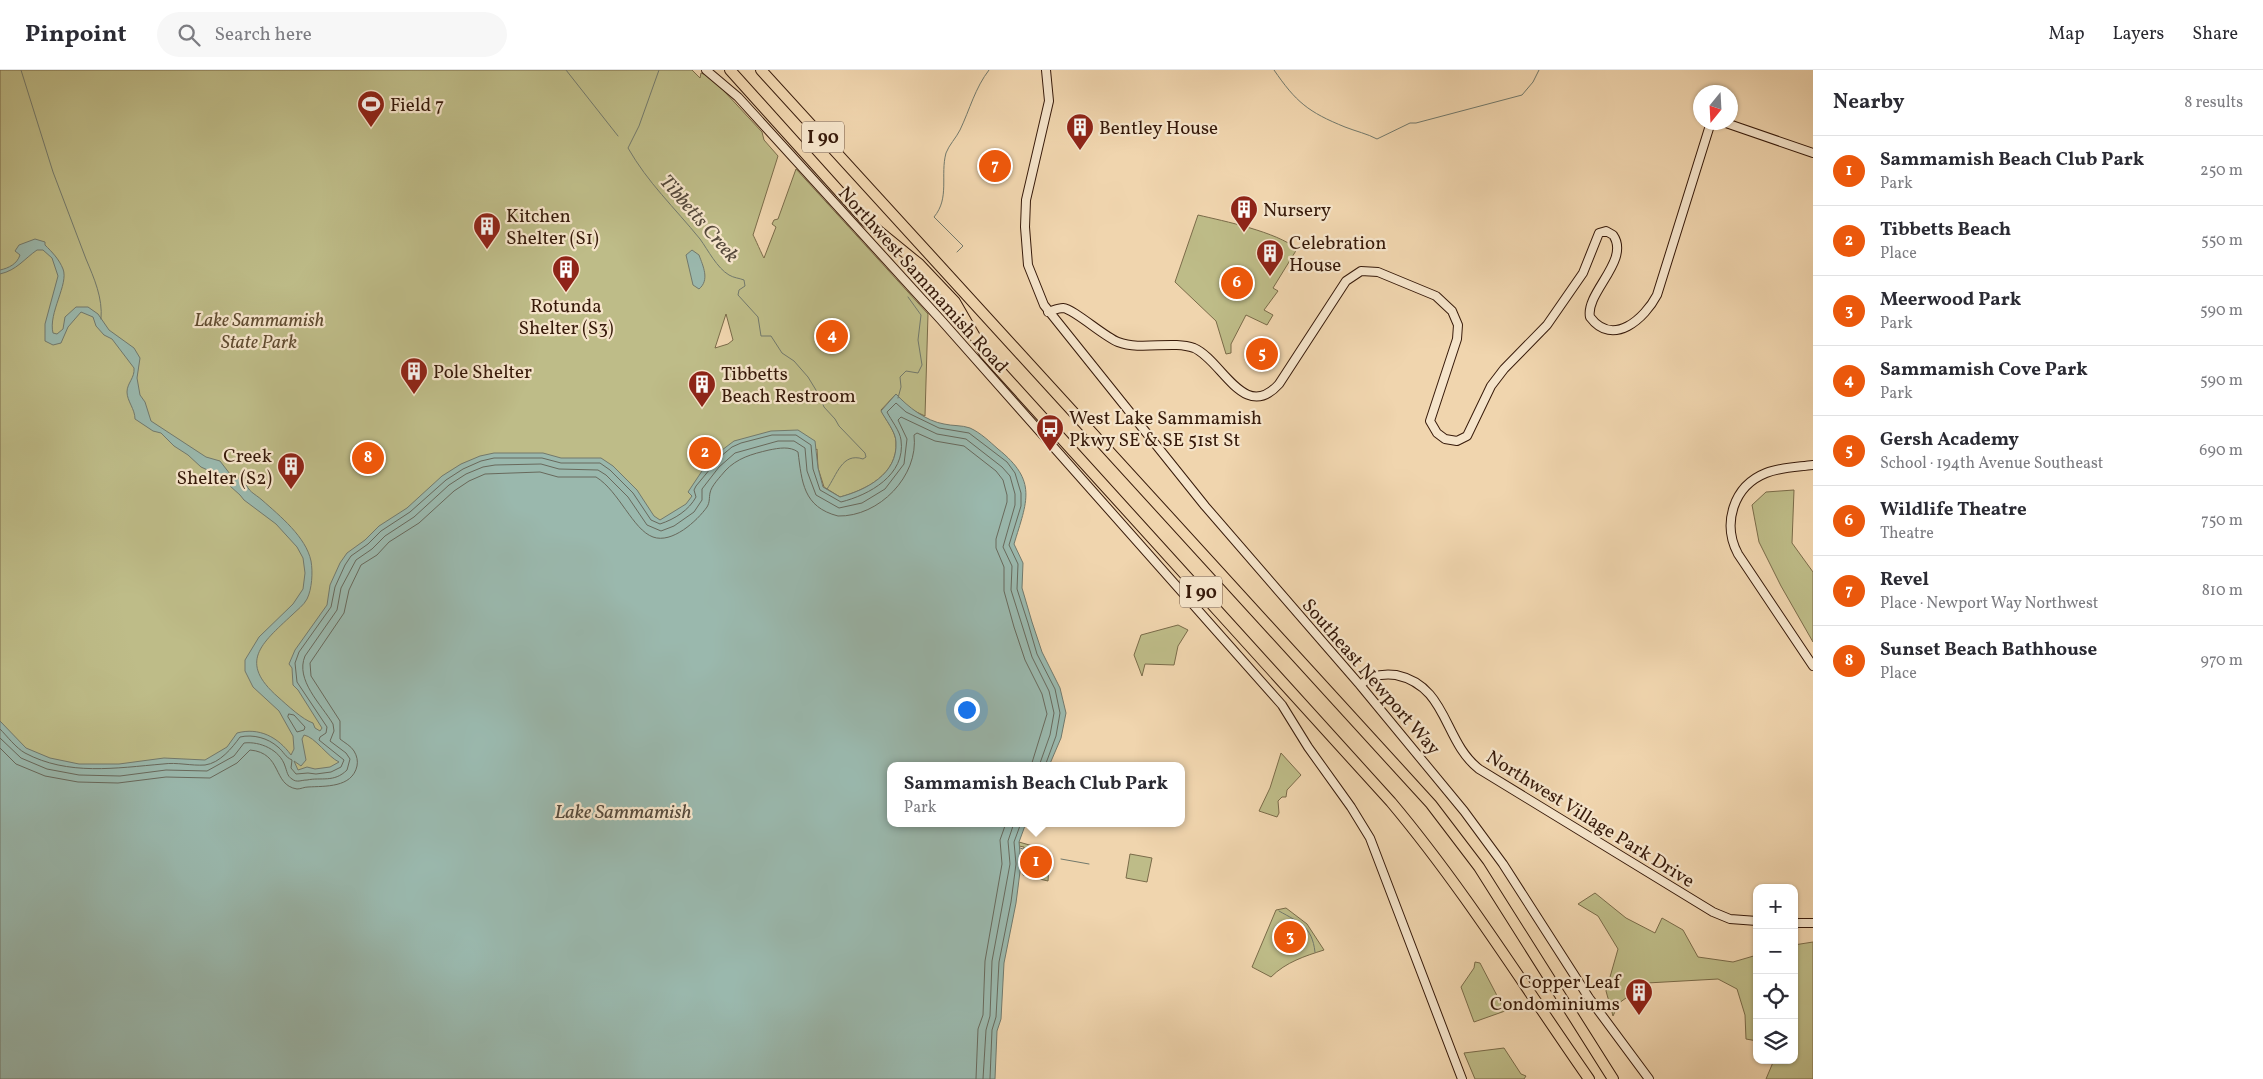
<!DOCTYPE html>
<meta charset="utf-8">
<style>
:root{--surface:#fff;--page:#f7f7f7;--text:#2b2b33;--muted:#7c7c81;--line:#e1e1e2;--accent:#ea580c}
body{margin:0;font-family:Vollkorn,serif;background:var(--page);color:var(--text)}
.controls{position:absolute;right:15px;bottom:15px;display:grid;overflow:hidden;border-radius:10px;box-shadow:0 1px 4px #0004}
.controls button{width:45px;height:45px;display:grid;place-items:center;padding:0;border:0;border-bottom:1px solid var(--line);background:var(--surface);color:var(--text);font:25px sans-serif}
.compass{position:absolute;left:1693px;top:15px;width:45px;height:45px;border-radius:50%;background:var(--surface);box-shadow:0 1px 4px #0004;rotate:198deg}
.you{position:absolute;left:966px;top:639px;width:18px;height:18px;margin:-12px;border:4px solid #fff;border-radius:50%;background:#1a73e8;box-shadow:0 0 0 8px #1a73e833}
.badge{display:grid;place-items:center;width:32px;height:32px;border-radius:50%;background:var(--accent);color:#fff;font-size:16px;font-weight:700}
.pin{position:absolute;translate:-50% -50%;border:2px solid #fff;box-shadow:0 1px 5px #0006}
.popup{position:absolute;left:887px;top:692px;width:298px;height:65px;box-sizing:border-box;display:grid;place-content:center;border-radius:10px;background:var(--surface);filter:drop-shadow(0 1px 4px #0005);font-size:16px;white-space:nowrap;color:var(--muted)}
.popup b{font-size:19px;color:var(--text)}
.popup::after{content:'';position:absolute;left:50%;top:100%;margin-left:-10px;border:10px solid transparent;border-top-color:var(--surface)}
.list{margin:0;padding:0;list-style:none}
h2{display:flex;justify-content:space-between;align-items:center;height:65px;margin:0;padding:0 20px;font-size:21px}
h2 small{font-size:16px;font-weight:400;color:var(--muted)}
.list li{display:grid;grid-template-columns:32px 1fr auto;gap:15px;align-items:center;box-sizing:border-box;height:70px;padding:0 20px;border-top:1px solid var(--line)}
.list b{display:block;font-size:19px;white-space:nowrap}
.list p{margin:0;font-size:16px;white-space:nowrap;color:var(--muted)}
.list em{font-size:16px;font-style:normal;color:var(--muted)}
.icon{flex:none;width:28px;height:28px;fill:none;stroke:currentColor;stroke-width:2;stroke-linecap:round;stroke-linejoin:round}
.map{position:relative;flex:none;width:1813px;height:1009px;overflow:hidden}
header{display:flex;align-items:center;gap:30px;box-sizing:border-box;height:70px;padding:0 25px;background:var(--surface);border-bottom:1px solid var(--line)}
header strong{font-size:24px}
nav{display:flex;gap:28px;margin-inline-start:auto;font-size:18px}
.search{width:350px;height:45px;background:var(--page);display:flex;align-items:center;gap:12px;box-sizing:border-box;padding:0 18px;border-radius:28px;color:var(--muted);font-size:19px}
main{display:flex}
aside{flex:1;background:var(--surface)}
.map>svg:first-child{display:block}
.green{fill:#bebc88;stroke:#7a6b49;fill-rule:evenodd}
.water{fill:#9ab8ad;stroke:#72796c;fill-rule:evenodd}
.lines{fill:none;stroke-linecap:round;stroke-linejoin:round}
.shore{stroke:#68695c;stroke-width:1}
.stream{stroke:#72796c;stroke-width:1}
.secondary-casing{stroke:#371a0a;stroke-width:10}
.highway-casing{stroke:#371a0a;stroke-width:12}
.secondary{stroke:#f5e4ca;stroke-width:8}
.highway{stroke:#f0d5ae;stroke-width:10}
.labels{text-anchor:middle;stroke-width:4.5;stroke-linejoin:round;paint-order:stroke}
.shield{fill:#f5e4ca;stroke:#705744;stroke-width:1}
.shield-label{font-size:18px;font-weight:bold;fill:#371a0a}
.poi-label{font-size:19px;fill:#371a0a;stroke:#f5e4ca;text-anchor:start}
.street-label{font-size:19px;fill:#371a0a;stroke:#f5e4ca}
.park-label{font-size:19px;font-style:italic;fill:#604b30;stroke:#f5e4ca}
.water-label{font-size:20px;font-style:italic;fill:#55493b;stroke:#f5e4ca}
</style>
<header>
<strong>Pinpoint</strong>
<div class="search"><svg class="icon" aria-label="search" viewBox="0 0 24 24"><circle cx="10" cy="10" r="6"/><path d="M15 15l6 6"/></svg>Search here</div>
<nav><a>Map</a><a>Layers</a><a>Share</a></nav>
</header>
<main>
<div class="map">
<svg width="1813" height="1009" viewBox="0 0 1813 1009">
<rect width="100%" height="100%" fill="#f0d5ae"/>
<filter id="stains"><feTurbulence type="fractalNoise" baseFrequency=".004" numOctaves="4"/><feColorMatrix values="0 0 0 0 .2 0 0 0 0 .09 0 0 0 0 .02 0 0 0 .5 -.17"/></filter>
<radialGradient id="worn" r=".72"><stop offset=".6" stop-color="#630" stop-opacity="0"/><stop offset="1" stop-color="#630" stop-opacity=".3"/></radialGradient>
<path class="green" d="M 0,0 L 692,0 L 700,8 L 701,3 L 711,7 L 762,62 L 764,70 L 778,86 L 753,165 C 754,166 763,187 764,188 L 776,157 L 772,154 L 774,150 L 778,149 L 796,99 L 928,244 L 925,346 L 908,338 L 896,324 L 881,340 C 885,349 896,362 896,372 C 898,404 866,420 840,427 L 824,417 L 818,398 L 817,379 L 365,695 L 358,705 L 220,712 L 0,691 ZM 726,244 L 733,270 L 728,274 L 715,278 Z
M 1198,145 C 1224,151 1277,162 1297,179 L 1273,218 L 1278,221 L 1264,240 L 1273,245 L 1267,255 L 1246,245 L 1231,274 L 1231,283 L 1226,284 L 1216,251 L 1175,212 Z
M 1794,420 L 1792,473 L 1813,502 L 1813,572 L 1781,516 L 1759,472 L 1752,435 L 1766,422 Z
M 1178,555 L 1188,560 L 1178,576 L 1174,595 L 1145,594 L 1142,606 L 1134,585 L 1141,565 Z
M 1281,683 L 1301,705 L 1287,720 L 1286,727 L 1282,727 L 1278,731 L 1279,743 L 1277,747 L 1259,741 L 1270,718 Z
M 1019,772 L 1050,781 L 1048,811 L 1023,805 L 1024,777 L 1019,776 Z
M 1130,784 L 1152,788 L 1147,812 L 1126,808 Z
M 1595,823 L 1626,848 L 1655,863 L 1662,848 L 1683,860 L 1698,887 L 1733,892 L 1757,885 L 1757,971 L 1746,969 L 1745,945 L 1737,919 L 1718,909 L 1647,913 L 1619,933 L 1613,946 L 1606,921 L 1618,879 L 1598,846 L 1578,834 Z
M 1286,838 L 1307,854 L 1324,880 C 1305,886 1286,892 1271,907 L 1252,897 L 1276,840 Z
M 1813,872 L 1813,1009 L 1766,1009 L 1774,990 L 1794,990 L 1794,875 Z
M 1475,892 L 1480,893 L 1505,941 L 1474,952 L 1461,917 L 1474,898 Z
M 1504,978 L 1521,1004 L 1526,1006 L 1524,1009 L 1475,1009 L 1464,983 Z"/>
<path class="water" d="M 35,169 L 45,172 L 45,175 C 52,182 59,189 63,199 C 69,214 48,243 53,263 L 57,264 L 63,259 L 65,247 L 76,237 L 88,237 L 98,244 L 109,260 L 134,278 L 140,288 L 137,308 L 140,325 L 145,332 L 151,351 L 206,387 L 220,391 L 230,404 L 245,411 C 248,422 254,423 262,430 C 280,446 306,467 311,491 C 313,502 312,519 307,529 C 304,535 297,540 292,545 C 261,574 238,592 278,627 C 287,635 303,650 313,653 L 315,658 L 320,661 L 322,658 L 298,620 L 293,615 L 292,598 L 289,594 L 295,580 L 327,535 L 330,515 L 340,493 L 347,483 L 365,470 L 379,456 L 407,438 L 442,406 L 461,394 L 480,386 L 494,383 L 543,383 L 561,388 L 601,388 L 613,396 L 637,420 L 654,446 L 660,450 L 686,434 L 692,426 L 688,422 L 710,389 L 734,371 L 771,361 L 798,360 L 815,371 L 818,398 L 823,417 L 840,427 C 866,420 898,404 896,372 C 896,362 885,349 881,341 L 896,324 C 908,337 926,351 944,354 C 952,356 962,355 970,358 C 981,363 990,372 998,379 C 1038,411 1027,431 1014,474 L 1023,493 L 1022,518 L 1032,552 L 1042,582 L 1060,618 L 1066,643 L 1061,668 L 1049,696 L 891,696 L 891,753 L 1026,753 L 1019,772 L 1021,794 L 1016,833 L 1004,893 L 1001,949 L 997,961 L 995,1009 L 0,1009 L 0,651 L 26,678 L 50,688 L 79,694 L 119,694 L 164,688 L 205,690 L 227,677 L 237,663 C 259,657 278,667 291,685 L 294,679 L 293,666 L 279,641 L 253,617 L 245,601 L 245,590 L 259,567 L 293,534 L 303,519 L 305,503 L 303,488 L 297,477 L 276,454 L 244,430 L 240,425 L 230,416 L 225,408 L 201,397 L 188,385 L 174,376 L 161,363 L 153,361 L 135,349 C 135,339 127,331 127,322 C 127,313 135,308 134,298 L 112,269 L 104,265 L 96,256 L 93,247 L 81,242 L 68,257 L 61,273 L 53,275 L 45,271 L 45,254 L 58,206 L 52,188 L 43,180 L 37,180 C 24,189 17,200 0,204 L 0,200 C 9,198 17,194 20,185 L 15,181 L 19,175 ZM 304,665 C 315,667 328,687 339,692 L 330,697 L 315,699 L 307,697 L 298,700 L 294,691 L 301,696 L 306,690 L 302,669 Z
M 692,180 L 699,185 C 703,196 710,210 699,219 L 693,215 L 686,185 Z"/>
<g class="lines">
<path class="shore" d="M 289,644 L 294,645 L 305,657 L 304,660 L 297,662 L 288,647 Z
M 0,659 C 7,666 16,678 25,683 C 68,706 116,698 163,694 C 177,692 191,696 205,695 C 220,693 232,678 240,667 C 253,664 268,668 278,677 C 284,682 285,687 292,690 L 291,698 L 296,704 L 308,703 L 316,704 L 331,702 L 341,697 L 344,690 L 319,670 L 320,667 L 326,663 L 327,657 L 297,612 L 295,593 L 299,582 L 331,537 L 335,517 L 345,495 L 351,486 L 368,474 L 381,461 L 410,442 L 446,410 L 463,399 L 481,391 L 494,388 L 542,388 L 561,393 L 600,393 L 610,400 L 633,423 L 651,450 L 660,454 C 675,449 689,440 696,427 L 694,420 L 696,416 L 720,387 L 732,377 L 741,373 L 772,365 L 796,365 L 811,375 L 813,399 L 820,420 L 841,432 C 869,425 906,405 901,370 C 900,361 891,350 887,342 L 896,333 L 906,342 L 939,358 L 969,363 L 1007,392 L 1015,403 L 1021,423 L 1021,436 L 1009,475 L 1018,494 L 1017,519 L 1028,553 L 1037,584 L 1055,619 L 1060,643 L 1056,666 L 1045,696
M 0,668 L 21,688 L 47,699 L 79,705 L 120,706 L 166,700 L 207,701 L 234,686 L 244,673 C 260,671 280,680 285,696 C 287,701 287,706 292,709 C 297,713 301,710 307,710 C 321,707 334,713 347,700 L 350,689 L 346,683 L 330,671 L 334,661 L 333,654 C 321,634 295,610 305,586 L 337,540 L 341,518 L 356,490 L 372,479 L 385,466 L 414,447 L 449,415 L 466,404 L 483,397 L 495,395 L 541,394 L 559,399 L 598,400 L 606,405 L 628,427 L 647,455 L 661,461 L 674,456 L 694,442 L 702,430 L 702,419 L 719,397 L 735,383 L 778,371 L 794,371 L 805,378 L 807,401 L 816,425 L 839,438 L 862,433 L 885,419 L 904,394 L 907,369 L 898,350 L 901,347 L 937,364 L 966,369 L 1002,397 L 1010,406 L 1015,424 L 1015,435 L 1003,477 L 1012,496 L 1011,520 L 1022,555 L 1032,587 L 1049,621 L 1054,643 L 1050,665 L 1039,696
M 0,678 L 16,694 L 45,706 L 78,712 L 118,713 L 166,707 L 210,708 L 237,693 L 250,680 C 283,683 272,715 297,719 C 301,719 304,717 308,717 C 325,716 352,718 357,696 C 358,691 357,686 354,681 C 351,676 345,673 340,669 L 340,651 L 311,606 L 310,593 L 344,543 L 349,520 L 361,495 L 377,485 L 389,472 L 419,453 L 454,421 L 469,411 L 485,404 L 540,402 L 558,407 L 596,407 C 619,421 633,460 653,467 C 672,474 697,451 707,437 C 710,432 709,428 710,423 C 711,416 721,406 725,401 C 737,388 752,384 769,380 C 779,378 790,376 798,382 C 802,412 803,437 838,446 C 879,447 919,406 914,365 L 917,363 L 935,371 L 964,376 L 996,401 L 1003,410 L 1007,425 L 1007,432 L 996,469 L 996,478 L 1004,497 L 1004,521 L 1014,557 L 1025,590 L 1042,624 L 1047,644 L 1031,696
M 976,1009 L 978,959 L 983,945 L 985,891 L 1002,794 L 1000,770 L 1006,753
M 983,1009 L 986,960 L 990,946 L 992,891 L 1010,794 L 1008,771 L 1014,753
M 990,1009 L 992,960 L 996,947 L 999,892 L 1011,832 L 1016,794 L 1014,772 L 1021,753"/>
<path class="stream" d="M 21,0 L 53,102 L 86,189 C 94,208 103,228 101,249
M 566,0 L 618,66
M 659,0 L 639,56 L 628,78 C 648,113 674,137 700,169 C 708,180 717,198 729,205 C 734,208 739,208 744,210 L 745,216 L 739,220 L 738,225 L 758,247 L 761,266 L 771,266 L 782,283 L 794,291 L 808,307 L 819,325 L 824,337 L 835,349 L 839,356 L 865,383 L 866,387 L 863,389 C 842,382 837,405 827,419
M 1274,0 C 1296,32 1308,42 1345,57 C 1355,61 1368,64 1377,69 L 1410,53 L 1416,53 L 1522,25 L 1533,12 L 1539,0
M 957,182 L 963,176 L 934,147 C 950,128 940,105 946,83 C 949,75 956,68 960,60 C 970,39 975,18 989,0
M 898,328 L 901,317 L 900,307 L 906,301 L 918,303 L 922,295 L 918,270 L 921,245 L 908,227
M 1020,778 L 1047,787
M 1061,789 L 1089,794
M 1279,841 C 1300,853 1312,856 1315,882"/>
<g class="secondary-casing">
<path id="secondary" d="M 706,0 L 738,27 L 941,250 L 1282,635 L 1308,677 L 1351,737 L 1370,768 L 1462,1009
M 1046,0 L 1049,31 L 1026,130 L 1025,157 L 1028,195 L 1044,235 L 1205,436 L 1360,615 L 1464,741 L 1503,794 L 1589,928 L 1649,1009
M 1723,52 L 1813,83
M 1048,242 C 1052,241 1058,238 1063,238 C 1074,239 1103,266 1118,272 C 1142,281 1172,270 1194,278 C 1222,290 1244,353 1279,314 L 1346,211 L 1361,201 L 1378,202 L 1436,226 L 1452,241 L 1458,255 L 1457,269 L 1430,351 L 1437,363 L 1445,369 L 1457,371 L 1467,366 L 1491,316 L 1504,299 L 1547,255 L 1583,203 L 1599,163 L 1606,161 L 1613,165 C 1631,190 1585,223 1590,247 C 1613,278 1645,248 1657,225 L 1711,52
M 1813,395 C 1798,397 1781,397 1766,403 C 1733,416 1722,454 1738,484 L 1813,596
M 1360,615 C 1370,606 1382,603 1396,605 C 1448,616 1443,671 1479,699 L 1713,842 L 1730,849 L 1757,851
M 1794,853 L 1813,853"/>
</g>
<g class="highway-casing">
<path id="highway" d="M 730,0 L 865,150 L 919,194 L 955,232 L 985,284 L 1391,732 C 1464,819 1524,916 1589,1009
M 761,0 L 1431,734 L 1479,797 L 1613,1009"/>
</g>
<use href="#secondary" class="secondary"/>
<use href="#highway" class="highway"/>
</g>
<defs>
<g id="stadium-pin" transform="scale(1.4375)"><path d="M0 17L-7.5 6A9.5 9.5 0 1 1 7.5 6Z" fill="#8f2418" stroke="#f5e4ca"/><path d="M0-5a6.5 5 0 1 0 0 10a6.5 5 0 1 0 0-10ZM-3.5-1.8h7v3.6h-7Z" fill="#fff"/></g>
<g id="building-pin" transform="scale(1.4375)"><path d="M0 17L-7.5 6A9.5 9.5 0 1 1 7.5 6Z" fill="#8f2418" stroke="#f5e4ca"/><path d="M-4-6H4V6H1V3H-1V6H-4ZM-2.5-4.3h1.7v1.8h-1.7ZM.8-4.3h1.7v1.8H.8ZM-2.5-1h1.7V.8h-1.7ZM.8-1h1.7V.8H.8Z" fill="#fff"/></g>
<g id="bus-pin" transform="scale(1.4375)"><path d="M0 17L-7.5 6A9.5 9.5 0 1 1 7.5 6Z" fill="#8f2418" stroke="#f5e4ca"/><path d="M-5-6H5V4H4V6H2V4H-2V6H-4V4H-5ZM-3.5-4V0h7V-4ZM-3.5 1.2v1.5H-2V1.2ZM2 1.2v1.5H3.5V1.2Z" fill="#fff"/></g>
</defs>
<g fill-rule="evenodd">
<use href="#stadium-pin" x="371" y="34"/>
<use href="#building-pin" x="1080" y="57"/>
<use href="#building-pin" x="1244" y="139"/>
<use href="#building-pin" x="487" y="156"/>
<use href="#building-pin" x="1270" y="183"/>
<use href="#building-pin" x="566" y="199"/>
<use href="#building-pin" x="414" y="301"/>
<use href="#building-pin" x="702" y="314"/>
<use href="#bus-pin" x="1050" y="358"/>
<use href="#building-pin" x="291" y="396"/>
<use href="#building-pin" x="1639" y="922"/>
</g>
<g class="labels">
<g class="shield">
<rect x="802" y="51.5" width="42" height="31" rx="4"/>
<rect x="1180" y="506.5" width="42" height="31" rx="4"/>
</g>
<g class="shield-label">
<text x="823" y="73">I 90</text>
<text x="1201" y="528">I 90</text>
</g>
<g class="poi-label">
<text x="390" y="41">Field 7</text>
<text x="1099" y="64">Bentley House</text>
<text x="1263" y="146">Nursery</text>
<text x="506" y="152">Kitchen<tspan x="506" dy="22">Shelter (S1)</tspan></text>
<text x="1289" y="179">Celebration<tspan x="1289" dy="22">House</tspan></text>
<text x="566" y="242" text-anchor="middle">Rotunda<tspan x="566" dy="22">Shelter (S3)</tspan></text>
<text x="433" y="308">Pole Shelter</text>
<text x="721" y="310">Tibbetts<tspan x="721" dy="22">Beach Restroom</tspan></text>
<text x="1069" y="354">West Lake Sammamish<tspan x="1069" dy="22">Pkwy SE &amp; SE 51st St</tspan></text>
<text x="272" y="392" text-anchor="end">Creek<tspan x="272" dy="22">Shelter (S2)</tspan></text>
<text x="1620" y="918" text-anchor="end">Copper Leaf<tspan x="1620" dy="22">Condominiums</tspan></text>
</g>
<g class="street-label">
<text transform="translate(924 209) rotate(48)" y="7">Northwest Sammamish Road</text>
<text transform="translate(1372 606) rotate(49)" y="7">Southeast Newport Way</text>
<text transform="translate(1591 748) rotate(32)" y="7">Northwest Village Park Drive</text>
</g>
<g class="park-label">
<text x="259" y="256">Lake Sammamish<tspan x="259" dy="22">State Park</tspan></text>
</g>
<g class="water-label">
<text transform="translate(700 148) rotate(49)" y="7">Tibbetts Creek</text>
<text x="623" y="748">Lake Sammamish</text>
</g>
</g>
<rect width="100%" height="100%" filter="url(#stains)"/>
<rect width="100%" height="100%" fill="url(#worn)"/>
</svg>
<div class="controls">
<button>+</button>
<button>−</button>
<button><svg class="icon" aria-label="locate" viewBox="0 0 24 24"><circle cx="12" cy="12" r="6"/><path d="M12 2v4M12 18v4M2 12h4M18 12h4"/></svg></button>
<button><svg class="icon" aria-label="layers" viewBox="0 0 24 24"><path d="M12 4l9 5-9 5-9-5zM3 14l9 5 9-5"/></svg></button>
</div>
<svg class="compass" viewBox="-18 -18 36 36"><path d="M0-13l5 13h-10z" fill="#e53935"/><path d="M0 13l5-13h-10z" fill="#7c7c81"/></svg>
<div class="you"></div>
<div class="pin badge" style="left:1036px;top:792px">1</div>
<div class="popup"><b>Sammamish Beach Club Park</b>Park</div>
<div class="pin badge" style="left:705px;top:383px">2</div>
<div class="pin badge" style="left:1290px;top:867px">3</div>
<div class="pin badge" style="left:832px;top:266px">4</div>
<div class="pin badge" style="left:1262px;top:284px">5</div>
<div class="pin badge" style="left:1237px;top:213px">6</div>
<div class="pin badge" style="left:995px;top:96px">7</div>
<div class="pin badge" style="left:368px;top:388px">8</div>
</div>
<aside>
<h2>Nearby<small>8 results</small></h2>
<ul class="list">
<li><span class="badge">1</span><div><b>Sammamish Beach Club Park</b><p>Park</p></div><em>250 m</em></li>
<li><span class="badge">2</span><div><b>Tibbetts Beach</b><p>Place</p></div><em>550 m</em></li>
<li><span class="badge">3</span><div><b>Meerwood Park</b><p>Park</p></div><em>590 m</em></li>
<li><span class="badge">4</span><div><b>Sammamish Cove Park</b><p>Park</p></div><em>590 m</em></li>
<li><span class="badge">5</span><div><b>Gersh Academy</b><p>School · 194th Avenue Southeast</p></div><em>690 m</em></li>
<li><span class="badge">6</span><div><b>Wildlife Theatre</b><p>Theatre</p></div><em>750 m</em></li>
<li><span class="badge">7</span><div><b>Revel</b><p>Place · Newport Way Northwest</p></div><em>810 m</em></li>
<li><span class="badge">8</span><div><b>Sunset Beach Bathhouse</b><p>Place</p></div><em>970 m</em></li>
</ul>
</aside>
</main>
